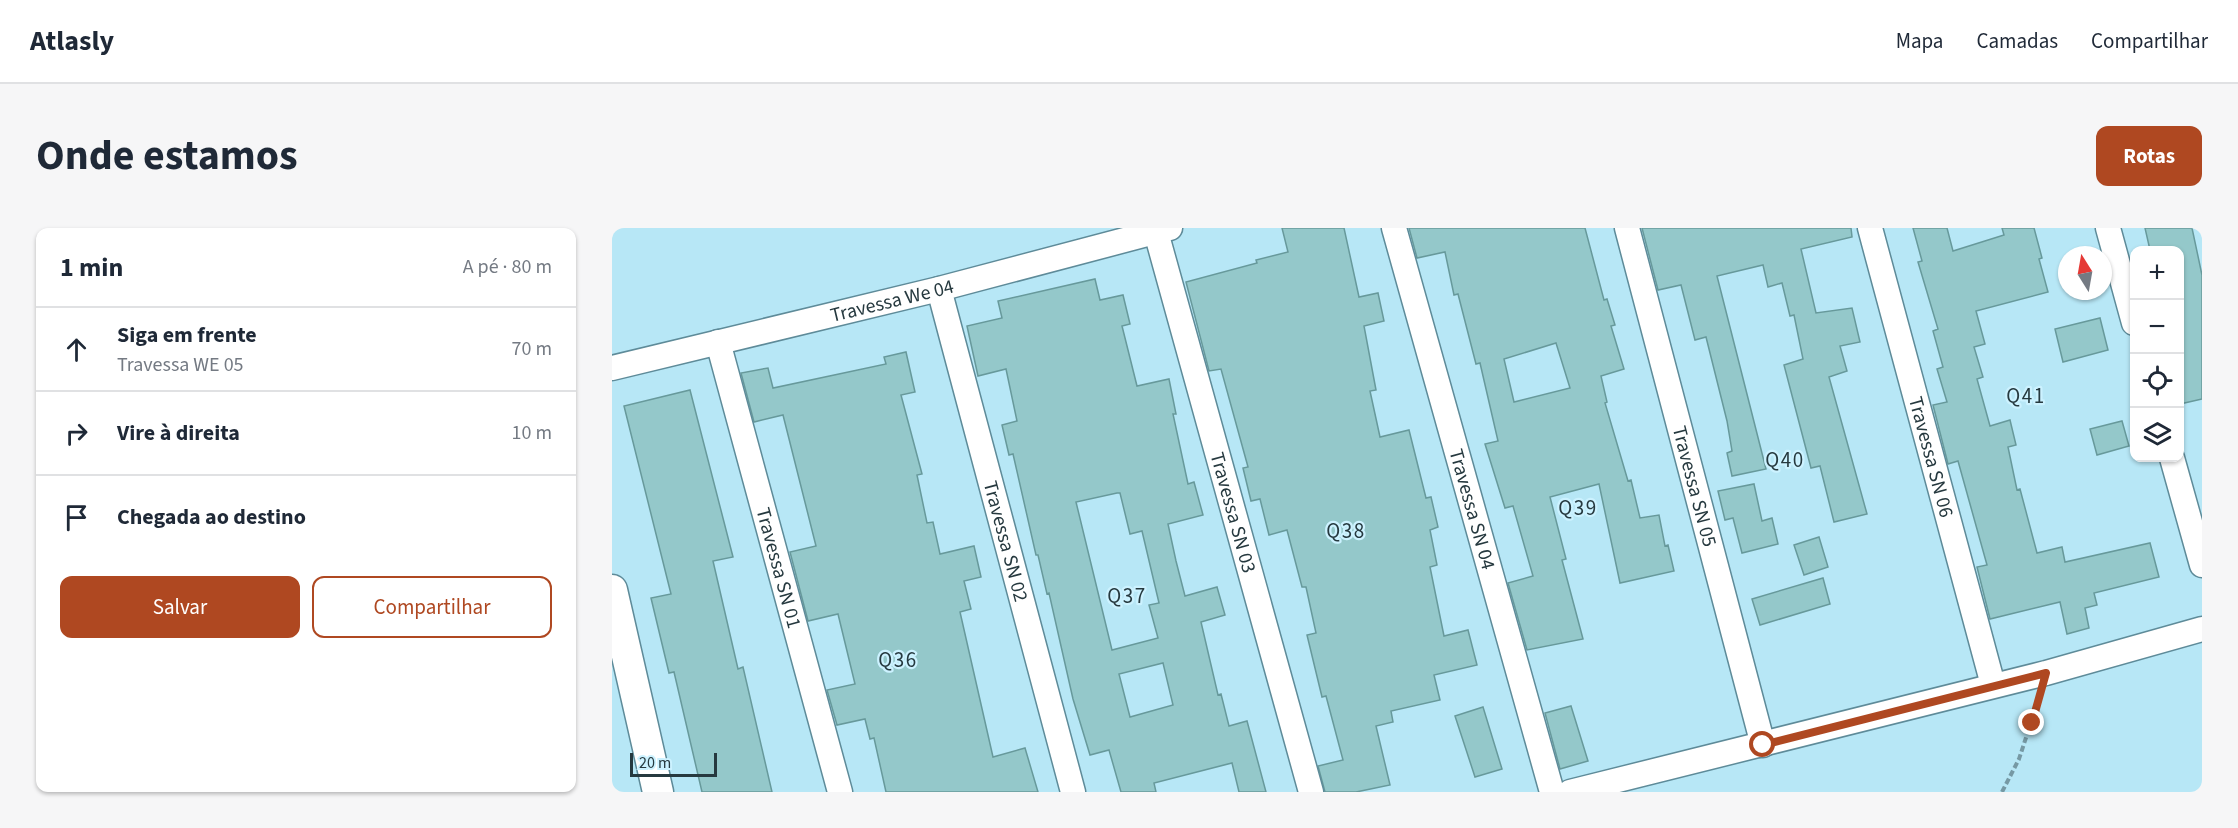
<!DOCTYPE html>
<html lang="pt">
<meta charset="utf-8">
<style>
:root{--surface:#fff;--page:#f6f6f7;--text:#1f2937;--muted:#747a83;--line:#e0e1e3;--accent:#af4821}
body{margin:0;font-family:"Source Sans 3",sans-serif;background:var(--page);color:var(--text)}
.controls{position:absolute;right:18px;top:18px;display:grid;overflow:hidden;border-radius:12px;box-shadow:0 2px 4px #0004}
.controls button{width:54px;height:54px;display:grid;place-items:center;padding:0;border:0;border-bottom:2px solid var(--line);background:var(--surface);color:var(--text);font:30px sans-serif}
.compass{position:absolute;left:1446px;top:18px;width:54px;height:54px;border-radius:50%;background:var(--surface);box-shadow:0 2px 4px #0004;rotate:349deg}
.scale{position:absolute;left:18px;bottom:15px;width:87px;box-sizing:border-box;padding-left:6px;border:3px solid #26393f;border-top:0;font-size:16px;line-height:21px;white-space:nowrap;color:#26393f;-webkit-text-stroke:4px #ccf2ff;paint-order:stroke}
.stop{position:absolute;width:18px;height:18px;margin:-14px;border:4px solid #af4821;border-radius:50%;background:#fff}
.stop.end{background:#af4821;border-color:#fff;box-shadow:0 2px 6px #0008}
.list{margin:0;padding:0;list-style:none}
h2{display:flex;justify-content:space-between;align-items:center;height:78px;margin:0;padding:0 24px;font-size:26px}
h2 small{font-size:20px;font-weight:400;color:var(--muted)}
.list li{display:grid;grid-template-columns:39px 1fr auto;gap:18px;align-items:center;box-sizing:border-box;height:84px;padding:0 24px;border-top:2px solid var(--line)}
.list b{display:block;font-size:22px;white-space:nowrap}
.list p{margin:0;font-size:20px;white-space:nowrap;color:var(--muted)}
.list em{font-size:20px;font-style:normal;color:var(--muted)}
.actions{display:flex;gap:12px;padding:18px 24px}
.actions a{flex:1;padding:14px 0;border:2px solid var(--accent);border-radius:12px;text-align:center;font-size:21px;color:var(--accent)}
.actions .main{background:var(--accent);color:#fff}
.icon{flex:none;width:33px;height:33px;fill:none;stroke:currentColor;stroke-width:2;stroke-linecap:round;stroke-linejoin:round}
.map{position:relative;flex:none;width:1590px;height:564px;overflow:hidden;border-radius:12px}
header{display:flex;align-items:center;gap:36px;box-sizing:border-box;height:84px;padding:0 30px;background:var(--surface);border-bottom:2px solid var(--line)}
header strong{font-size:28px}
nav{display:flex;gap:33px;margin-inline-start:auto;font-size:21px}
.intro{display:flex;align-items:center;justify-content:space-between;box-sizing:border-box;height:144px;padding:0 36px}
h1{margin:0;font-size:42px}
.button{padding:15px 27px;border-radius:12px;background:var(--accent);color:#fff;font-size:21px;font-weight:700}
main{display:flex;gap:36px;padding:0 36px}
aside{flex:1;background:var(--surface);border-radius:12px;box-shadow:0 2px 4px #0004}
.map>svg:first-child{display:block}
.building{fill:#94c8ca;stroke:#67999b;stroke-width:1.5;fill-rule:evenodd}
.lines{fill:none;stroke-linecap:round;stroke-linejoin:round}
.minor-casing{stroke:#5e8b99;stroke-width:27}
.tertiary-casing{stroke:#5e8b99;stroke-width:33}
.path{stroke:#7699a4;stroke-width:4;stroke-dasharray:6 3;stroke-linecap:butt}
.minor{stroke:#fff;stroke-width:24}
.tertiary{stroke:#fff;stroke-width:30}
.route{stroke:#af4821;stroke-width:8}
.labels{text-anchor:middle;stroke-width:4.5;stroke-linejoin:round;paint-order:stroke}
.street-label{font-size:20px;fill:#26393f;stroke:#ccf2ff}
.neighbourhood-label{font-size:21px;letter-spacing:1.5px;fill:#26393f;stroke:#ccf2ff}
</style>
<header>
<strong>Atlasly</strong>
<nav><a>Mapa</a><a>Camadas</a><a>Compartilhar</a></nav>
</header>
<div class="intro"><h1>Onde estamos</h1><a class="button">Rotas</a></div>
<main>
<aside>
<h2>1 min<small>A pé · 80 m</small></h2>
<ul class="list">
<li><svg class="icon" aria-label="ahead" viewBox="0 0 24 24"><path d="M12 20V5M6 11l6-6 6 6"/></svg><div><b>Siga em frente</b><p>Travessa WE 05</p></div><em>70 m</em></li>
<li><svg class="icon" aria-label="right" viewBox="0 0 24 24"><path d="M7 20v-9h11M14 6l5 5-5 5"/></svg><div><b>Vire à direita</b></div><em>10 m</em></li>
<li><svg class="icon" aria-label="arrive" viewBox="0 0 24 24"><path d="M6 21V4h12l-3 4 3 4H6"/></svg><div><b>Chegada ao destino</b></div></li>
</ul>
<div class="actions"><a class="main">Salvar</a><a>Compartilhar</a></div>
</aside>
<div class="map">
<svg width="1590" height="564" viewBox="0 0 1590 564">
<rect width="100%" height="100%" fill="#b7e7f6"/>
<path class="building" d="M 670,0 L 732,0 L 747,69 L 766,65 L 772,93 L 752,98 L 764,162 L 758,163 L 768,209 L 797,202 L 814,270 L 819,269 L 826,299 L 818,302 L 825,337 L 818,339 L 832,408 L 856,402 L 865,437 L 822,447 L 828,472 L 779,483 L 781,494 L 764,498 L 778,557 L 744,564 L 713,564 L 706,538 L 731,532 L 714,468 L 710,469 L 695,407 L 704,405 L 694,359 L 690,359 L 675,302 L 657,307 L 648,271 L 639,273 L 631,240 L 636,239 L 609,141 L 597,143 L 574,54 L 645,35 L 644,32 L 676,24 Z
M 797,0 L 973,0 L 992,72 L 995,71 L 1003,97 L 999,98 L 1012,141 L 989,148 L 995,174 L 993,175 L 1016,253 L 1019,252 L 1028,290 L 1047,287 L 1053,318 L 1056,317 L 1062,343 L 1008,355 L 987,256 L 938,269 L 954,331 L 950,332 L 971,411 L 915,422 L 896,355 L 921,348 L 901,278 L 893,280 L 873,216 L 886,213 L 868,135 L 864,136 L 846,66 L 842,67 L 833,24 L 805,30 ZM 944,115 L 958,160 L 902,174 L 892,131 Z
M 1030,0 L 1239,0 L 1240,9 L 1189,21 L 1204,85 L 1240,80 L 1248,114 L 1228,118 L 1235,143 L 1217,149 L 1255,286 L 1222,294 L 1208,238 L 1199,240 L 1172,137 L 1191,131 L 1182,87 L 1178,88 L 1170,55 L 1156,59 L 1151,37 L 1105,48 L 1154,241 L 1120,248 L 1115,225 L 1120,223 L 1115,193 L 1094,109 L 1083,112 L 1069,57 L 1046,62 Z
M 1301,0 L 1335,0 L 1341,23 L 1392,7 L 1390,0 L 1422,0 L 1430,30 L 1427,31 L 1436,64 L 1364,83 L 1373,116 L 1362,119 L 1371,149 L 1365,151 L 1378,198 L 1398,192 L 1404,217 L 1396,219 L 1405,262 L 1408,261 L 1425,325 L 1450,319 L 1453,334 L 1538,315 L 1547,349 L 1482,365 L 1485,377 L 1473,380 L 1477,400 L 1455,406 L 1448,374 L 1378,391 L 1365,339 L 1375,337 L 1346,233 L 1336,236 L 1321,177 L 1335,174 L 1325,141 L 1331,139 L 1321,103 L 1326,101 L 1306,34 L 1310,33 Z
M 1533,0 L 1580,0 L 1590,47 L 1590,171 L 1568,176 L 1568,22 L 1538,22 Z
M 483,51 L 488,72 L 511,67 L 518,96 L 510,98 L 525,158 L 557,151 L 564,186 L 561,186 L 576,256 L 582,254 L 591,287 L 556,296 L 564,333 L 573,368 L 605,359 L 613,387 L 589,394 L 606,467 L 609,466 L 617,498 L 635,493 L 654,564 L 627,564 L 620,535 L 542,555 L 544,564 L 509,564 L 497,522 L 478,527 L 461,471 L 437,365 L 435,366 L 426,327 L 424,327 L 401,226 L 397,227 L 390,197 L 405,193 L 394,141 L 366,148 L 355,98 L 390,90 L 386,73 ZM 505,265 L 508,265 L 518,306 L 530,303 L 547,375 L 537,377 L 546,410 L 500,422 L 464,274 ZM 551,435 L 561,477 L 518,489 L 507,446 Z
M 1488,90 L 1496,122 L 1451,134 L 1443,101 Z
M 294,124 L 303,164 L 289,167 L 310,246 L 305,247 L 315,295 L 321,294 L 328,326 L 362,318 L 369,349 L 352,353 L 359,381 L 348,384 L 381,529 L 413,520 L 426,564 L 274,564 L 262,510 L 258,511 L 253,491 L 225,497 L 215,462 L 243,456 L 226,386 L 196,393 L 178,324 L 204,318 L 171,187 L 142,194 L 129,145 L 156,140 L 161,160 L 274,136 L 272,129 Z
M 78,162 L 121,329 L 101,333 L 126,441 L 131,439 L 160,564 L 90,564 L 62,444 L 57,445 L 39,370 L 59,366 L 12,178 Z
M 1510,193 L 1517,218 L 1485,227 L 1478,201 Z
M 1142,256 L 1150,293 L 1160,290 L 1166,316 L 1130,325 L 1121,290 L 1113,292 L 1106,263 Z
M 1207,309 L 1216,339 L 1192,347 L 1182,317 Z
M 1211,350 L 1218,376 L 1148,397 L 1140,371 Z
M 959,478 L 976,533 L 948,541 L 933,485 Z
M 871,479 L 890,541 L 863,549 L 843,488 Z"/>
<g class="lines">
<g class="minor-casing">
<g id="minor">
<path id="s1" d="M 782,0 L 940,564"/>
<path id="s2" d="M 1015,0 L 1151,517"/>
<path id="s3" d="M 1258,0 L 1381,457"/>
<path d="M 1496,0 L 1522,95"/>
<path id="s4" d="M 544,4 L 699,564"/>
<path id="s5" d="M 327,61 L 461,564"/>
<path id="s6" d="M 106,114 L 228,564"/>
<path id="s7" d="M 0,140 L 327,61 L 558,0"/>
<path d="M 1560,230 L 1590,337"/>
<path d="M 958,564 L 1434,445 L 1590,401"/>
</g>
</g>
<g class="tertiary-casing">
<path id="tertiary" d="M 0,362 L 46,564"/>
</g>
<path class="path" d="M 1390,564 L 1407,531 L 1426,473"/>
<use href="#minor" class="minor"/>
<use href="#tertiary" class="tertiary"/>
</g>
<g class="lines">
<path class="route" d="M 1151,517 L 1434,445 L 1420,495"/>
</g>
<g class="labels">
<g class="street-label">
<text dy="7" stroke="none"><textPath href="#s7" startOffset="288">Travessa We 04</textPath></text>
<text dy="7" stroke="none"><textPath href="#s3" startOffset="237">Travessa SN 06</textPath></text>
<text dy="7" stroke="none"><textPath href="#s2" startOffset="267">Travessa SN 05</textPath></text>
<text dy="7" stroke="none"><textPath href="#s1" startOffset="292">Travessa SN 04</textPath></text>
<text dy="7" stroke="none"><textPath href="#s4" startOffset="291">Travessa SN 03</textPath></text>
<text dy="7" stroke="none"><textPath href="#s5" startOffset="261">Travessa SN 02</textPath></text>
<text dy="7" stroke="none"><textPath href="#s6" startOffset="234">Travessa SN 01</textPath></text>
</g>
<g class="neighbourhood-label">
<text x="1414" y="175">Q41</text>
<text x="1173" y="239">Q40</text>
<text x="966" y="287">Q39</text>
<text x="734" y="310">Q38</text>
<text x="515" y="375">Q37</text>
<text x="286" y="439">Q36</text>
</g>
</g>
</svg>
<div class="controls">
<button>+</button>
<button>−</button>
<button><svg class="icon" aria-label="locate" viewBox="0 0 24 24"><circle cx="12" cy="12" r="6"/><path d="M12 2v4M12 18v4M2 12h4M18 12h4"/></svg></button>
<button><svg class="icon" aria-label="layers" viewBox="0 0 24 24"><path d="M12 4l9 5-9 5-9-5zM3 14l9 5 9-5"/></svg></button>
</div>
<svg class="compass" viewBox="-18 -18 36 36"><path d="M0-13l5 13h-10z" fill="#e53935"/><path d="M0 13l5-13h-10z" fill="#747a83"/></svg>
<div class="scale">20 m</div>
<div class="stop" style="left:1151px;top:517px"></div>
<div class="stop end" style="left:1420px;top:495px"></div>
</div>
</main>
